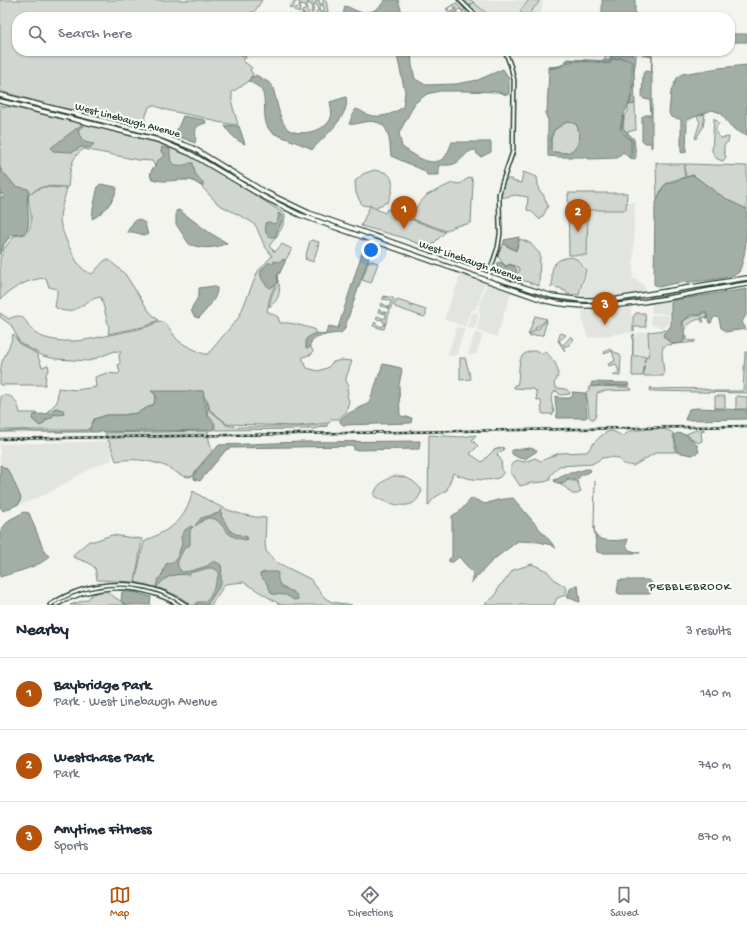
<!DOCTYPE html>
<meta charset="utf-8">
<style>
:root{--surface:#fff;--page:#f2f2f3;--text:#1f2937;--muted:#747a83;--line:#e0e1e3;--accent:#b45309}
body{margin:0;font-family:"Gochi Hand",sans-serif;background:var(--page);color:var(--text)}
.you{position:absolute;left:371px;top:250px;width:14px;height:14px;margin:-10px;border:3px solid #fff;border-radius:50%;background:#1a73e8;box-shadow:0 0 0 6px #1a73e833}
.badge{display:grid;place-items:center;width:26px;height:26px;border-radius:50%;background:var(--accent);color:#fff;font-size:13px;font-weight:700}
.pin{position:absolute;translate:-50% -33px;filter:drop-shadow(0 1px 2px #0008)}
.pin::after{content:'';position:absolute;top:21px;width:14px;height:12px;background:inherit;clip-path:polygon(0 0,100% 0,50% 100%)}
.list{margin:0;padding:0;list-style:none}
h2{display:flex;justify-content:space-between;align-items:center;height:52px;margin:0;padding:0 16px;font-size:17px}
h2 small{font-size:13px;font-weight:400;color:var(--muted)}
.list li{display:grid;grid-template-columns:26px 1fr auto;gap:12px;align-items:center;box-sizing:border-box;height:72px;padding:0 16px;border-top:1px solid var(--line)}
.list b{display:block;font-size:15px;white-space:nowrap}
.list p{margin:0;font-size:13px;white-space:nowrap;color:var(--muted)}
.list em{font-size:13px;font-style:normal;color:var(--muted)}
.icon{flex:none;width:22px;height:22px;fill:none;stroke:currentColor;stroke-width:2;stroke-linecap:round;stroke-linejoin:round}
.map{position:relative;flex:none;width:747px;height:605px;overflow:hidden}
.search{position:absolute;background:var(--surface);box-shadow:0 1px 3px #0004;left:12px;right:12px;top:12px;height:44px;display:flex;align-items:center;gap:10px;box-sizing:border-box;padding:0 14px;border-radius:16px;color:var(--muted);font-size:15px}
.sheet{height:268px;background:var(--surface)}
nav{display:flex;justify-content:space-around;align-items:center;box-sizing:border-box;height:56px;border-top:1px solid var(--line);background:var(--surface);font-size:11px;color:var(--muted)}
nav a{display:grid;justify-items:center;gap:2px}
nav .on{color:var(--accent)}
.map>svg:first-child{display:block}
.built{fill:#e2e5df}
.green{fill:#d1d6d1;stroke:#788a82}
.water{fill:#a3aea7;stroke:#6e8179;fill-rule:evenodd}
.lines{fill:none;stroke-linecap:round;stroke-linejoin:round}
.stream{stroke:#6e8179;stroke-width:1}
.minor-casing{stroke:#1f3d34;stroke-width:5.5}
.major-casing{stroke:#1f3d34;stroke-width:6}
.minor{stroke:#fdfcf7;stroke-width:2.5}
.major{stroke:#fdfcf7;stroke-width:3.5}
.rail-casing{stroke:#1f3d34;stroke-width:2.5}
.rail{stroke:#fdfcf7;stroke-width:1;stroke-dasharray:3;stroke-linecap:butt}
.labels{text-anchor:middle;stroke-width:4;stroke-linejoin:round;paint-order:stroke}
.street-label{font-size:11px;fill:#1f3d34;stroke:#fdfcf7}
.neighbourhood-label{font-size:12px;letter-spacing:1px;fill:#1f3d34;stroke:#fdfcf7}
</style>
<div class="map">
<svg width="747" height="605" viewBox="0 0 747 605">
<rect width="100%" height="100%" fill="#f4f4ef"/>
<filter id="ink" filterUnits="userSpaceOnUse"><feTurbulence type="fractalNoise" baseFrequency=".025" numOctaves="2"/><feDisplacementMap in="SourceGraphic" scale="8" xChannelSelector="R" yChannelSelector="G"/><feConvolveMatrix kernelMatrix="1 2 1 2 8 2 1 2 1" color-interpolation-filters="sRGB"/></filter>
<g filter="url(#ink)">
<path class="built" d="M 464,0 L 542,0 L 542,10 L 536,17 L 482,17 Z
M 627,202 L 635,202 L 633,278 L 643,284 L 646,291 L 639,293 L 612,297 L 580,298 L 581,291 L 586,278 L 587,270 L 585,266 L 578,259 L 579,255 L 587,255 L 588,210 L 626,210 Z
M 461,274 L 485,283 L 476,309 L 470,312 L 465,327 L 444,319 Z
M 487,283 L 511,292 L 497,337 L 476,330 L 480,316 L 480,313 L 478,310 Z
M 747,287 L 674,300 L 671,303 L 670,314 L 651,313 L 652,303 L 657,301 Z
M 631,306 L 632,326 L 633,332 L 588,338 L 583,323 L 582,310 L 609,310 Z
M 474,312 L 476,312 L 479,316 L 474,329 L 467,327 L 472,313 Z
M 651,315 L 669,315 L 668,326 L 660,328 L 660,326 L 652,325 L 651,323 Z
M 457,326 L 465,329 L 456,356 L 447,356 Z
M 475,332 L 483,335 L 476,355 L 468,355 Z
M 647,332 L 648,334 L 648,338 L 647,340 L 648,341 L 647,347 L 648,353 L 647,354 L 648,355 L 634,355 L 634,336 L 636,335 L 636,333 Z
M 109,441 L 112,460 L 93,467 L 47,494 L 18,506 L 0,469 L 0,444 Z"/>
<path class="green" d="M 0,0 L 262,0 L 255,11 L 239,17 L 215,17 L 213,13 L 207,12 L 202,17 L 17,17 L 17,51 L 235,51 L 243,57 L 242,54 L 244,53 L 246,58 L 242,60 L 252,68 L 250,70 L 253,74 L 248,82 L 232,92 L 232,104 L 238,124 L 237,125 L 217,122 L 205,118 L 166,110 L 153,105 L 149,107 L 142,127 L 125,123 L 123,118 L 119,116 L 109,117 L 98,115 L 53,106 L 0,91 Z
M 295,0 L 302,1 L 304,0 L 309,3 L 310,0 L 312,0 L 312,2 L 314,3 L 317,1 L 317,0 L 319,0 L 320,4 L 323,4 L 323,0 L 326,0 L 328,12 L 324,13 L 324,6 L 320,5 L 319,11 L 322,12 L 322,15 L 316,15 L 316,12 L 318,11 L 317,4 L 314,5 L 313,13 L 311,13 L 312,6 L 311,4 L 307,4 L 307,10 L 309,12 L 308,15 L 301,13 L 302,11 L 305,10 L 306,5 L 301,4 L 299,13 L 294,10 L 295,8 L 298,7 L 300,4 L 299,2 L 296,1 L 292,9 L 289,7 Z
M 456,0 L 466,10 L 467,13 L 463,16 L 461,14 L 463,12 L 460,9 L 456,11 L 460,17 L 458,17 L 455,12 L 452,13 L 453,15 L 452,17 L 448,17 L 448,13 L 456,9 L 453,5 L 448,8 L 449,11 L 448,12 L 446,9 L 456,3 L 463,11 L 465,10 Z
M 462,0 L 471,0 L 473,2 L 470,6 L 473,2 L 491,17 L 481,17 Z
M 529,0 L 537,0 L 539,2 L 526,17 L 520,11 Z
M 605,51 L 636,51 L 636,58 L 626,53 L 611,56 L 610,61 L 605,60 Z
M 635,104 L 636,130 L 627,132 L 623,128 L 624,116 L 628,112 L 628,105 Z
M 0,105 L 4,107 L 11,107 L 97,127 L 169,146 L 204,163 L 285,214 C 286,225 276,238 269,246 L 275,252 L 282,244 L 292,249 L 282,266 L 280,273 L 277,275 L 278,283 C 270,290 269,302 267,311 L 278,317 L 280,323 C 292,322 302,326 314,329 L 316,334 L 306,348 L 310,346 L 313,351 L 312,354 L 303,357 L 303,360 L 307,368 L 318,371 L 327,368 L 333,362 L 341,360 L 352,361 L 346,378 L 346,381 L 349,386 L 347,390 L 348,392 L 347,396 L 349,401 L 346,412 L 339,419 L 332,419 L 329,423 L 297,426 L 226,424 L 224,421 L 210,410 L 208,401 L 204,397 L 203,391 L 154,394 L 156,394 L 154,404 L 137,413 L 123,415 L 107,415 L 95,419 L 90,428 L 86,430 L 0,430 L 1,396 C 14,393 18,403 20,413 L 37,413 L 38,415 L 34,416 L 32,419 L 40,426 C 44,424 49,417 54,414 L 57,415 L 56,408 L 47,412 L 57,402 L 58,388 L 76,390 L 96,387 L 95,377 L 107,373 L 118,374 L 120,372 L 118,365 L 120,363 L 119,355 L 121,352 L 115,351 L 89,361 L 56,359 L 43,356 L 20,343 L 11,325 L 0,317 L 0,313 L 9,319 C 25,310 25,324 35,333 C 40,337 49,339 55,340 C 77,344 98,337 119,333 C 128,331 137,330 146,327 C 151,326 155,322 160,321 C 170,324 172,336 180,342 C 188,347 196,350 204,354 L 208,354 L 239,317 L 258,271 L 272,256 L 264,245 L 256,226 L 250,221 L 218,204 L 201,186 L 192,180 L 152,179 C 149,176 151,169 155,166 L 152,161 L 138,160 L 84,149 C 70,157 70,172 68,187 C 56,187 42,183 32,193 L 29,193 C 24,205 31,218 27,230 L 22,234 L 11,235 L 4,244 L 0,255 Z
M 705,114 L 703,127 L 696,139 L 695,138 L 700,122 L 697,116 Z
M 714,118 L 719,123 C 714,129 715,134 721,138 L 729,137 L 728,142 L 724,145 L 724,152 L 726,157 L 723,161 L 717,159 L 712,151 Z
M 569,122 L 576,124 C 582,136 581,148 567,153 L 553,152 L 551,150 L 551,139 L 554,130 L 565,123 Z
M 656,162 L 663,164 L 686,164 L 684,168 L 685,177 C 665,183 665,180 657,200 Z
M 687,164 L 747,166 L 747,209 C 727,203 710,187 693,175 L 686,177 L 684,168 Z
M 374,170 C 377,171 381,171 384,172 C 397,177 392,193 388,202 L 376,207 L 370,205 L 369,206 L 362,205 L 356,193 L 355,181 L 363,174 Z
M 523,172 L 537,177 L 539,191 L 543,194 L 548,206 L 544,214 L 540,220 L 531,211 L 527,210 L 528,197 L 515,195 L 500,198 L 503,182 L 506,179 L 512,179 L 512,181 L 521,183 Z
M 471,177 L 473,183 L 471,222 L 468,224 C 459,225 453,226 446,231 L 413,219 L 416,207 L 427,195 L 452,183 L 460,184 L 467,179 Z
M 43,187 L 67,188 C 65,198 60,209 60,219 C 60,228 74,260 81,267 C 84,271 88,272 92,274 L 105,260 L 109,260 L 125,274 L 149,311 L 158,320 L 147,326 L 108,334 L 109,327 L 101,297 C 84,298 75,320 55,307 L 57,294 L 57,289 L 49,287 L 46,278 C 28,279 13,287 0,300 L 0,257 L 4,253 L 3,250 L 14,236 L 25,234 C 38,223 26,206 29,194 L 32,193 L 36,190 Z
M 568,193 L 627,193 L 626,210 L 588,210 L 587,255 L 569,255 Z
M 370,206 L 385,213 L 387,209 L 413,220 L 445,232 L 429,248 L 401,237 L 361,226 Z
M 520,239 L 530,243 L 540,254 L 539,286 L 514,277 L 520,271 L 518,267 L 510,264 L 506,266 C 502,263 500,260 498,255 L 503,244 L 516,251 Z
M 312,240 L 319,242 L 318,246 L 317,245 L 318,247 L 313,262 L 305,259 L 307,259 L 305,258 L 310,241 Z
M 571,257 L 577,259 L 586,270 C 585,279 580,286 579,295 L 567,294 L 565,290 L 563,291 L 561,288 L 557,288 L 553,286 L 550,288 C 553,284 552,283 552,278 C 551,263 557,259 571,257 Z
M 369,260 L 378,263 L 371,283 L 362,280 Z
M 493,279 C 523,289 557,300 588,302 C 604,302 626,296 640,299 L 607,304 L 582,305 L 543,299 L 498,283 Z
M 747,279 L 747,283 L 743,283 L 655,298 L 649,298 L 650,297 Z
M 279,284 C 281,294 277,302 269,307 C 271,299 272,290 279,284 Z
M 384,296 L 393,298 L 394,300 C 390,311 388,316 384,329 L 383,329 L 373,326 L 375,322 L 377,325 L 382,327 L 383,325 L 385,325 L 385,323 L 383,322 L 383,320 L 376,319 L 377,316 L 385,319 L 386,314 L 378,312 L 379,309 L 381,311 L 387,313 L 389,308 L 380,306 L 381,303 L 389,307 L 391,301 L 385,299 L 383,300 L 383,297 L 387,297 Z
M 397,300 L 410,304 L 410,306 L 413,306 L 411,305 L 426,310 L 426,315 L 424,317 L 395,307 L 394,305 Z
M 636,313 L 645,313 L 646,327 L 634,327 L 634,330 L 635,331 L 633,331 L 633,317 Z
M 703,313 L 706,313 L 707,319 L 706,317 L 701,318 L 703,319 L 704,322 L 702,322 L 701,319 C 694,320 689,323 685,329 L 683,322 C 688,317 694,315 701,316 Z
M 535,316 L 547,319 L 539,326 L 536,326 L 536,328 L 528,335 Z
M 547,320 L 543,335 L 529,336 L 537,329 L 539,329 L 540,327 Z
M 666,330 L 666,331 L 664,333 L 667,340 L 682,343 L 685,340 L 685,336 L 687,336 L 687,340 L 693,341 L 695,340 L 695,342 L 667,345 L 663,347 L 662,352 L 664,375 L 663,376 L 644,376 L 644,365 L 643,376 L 632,376 L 633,334 L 635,335 L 633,335 L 633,356 L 646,356 L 644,363 L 646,356 L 649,356 L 648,354 L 649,353 L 648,332 Z
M 561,333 L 566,335 L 559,341 L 563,345 L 571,336 L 574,339 L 569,345 L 563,347 L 565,351 L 558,341 L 560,334 Z
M 13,334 L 20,344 L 37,354 L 42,367 L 48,365 L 49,369 L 46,374 L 45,385 L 0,385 C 0,378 0,369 2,362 C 6,352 11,345 13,334 Z
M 610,349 L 616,353 L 618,353 L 621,357 L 620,376 L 612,375 L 619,372 L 616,364 L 609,366 L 608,364 L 615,361 L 612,351 L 604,354 L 604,352 Z
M 532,351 L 538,351 L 542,354 L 545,352 C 555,359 563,373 554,383 L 556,388 C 561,389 568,387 570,394 L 560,395 L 557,391 L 554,392 L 551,399 L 554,413 L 552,416 L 552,414 L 543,414 L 542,413 L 541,401 L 537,400 L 536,391 L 533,389 L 514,388 L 514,385 L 517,385 C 520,378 517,361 523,355 C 525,353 529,352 532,351 Z
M 745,352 L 747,352 L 747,393 L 650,391 L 650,390 L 651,387 L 652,389 C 663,389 707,387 713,391 L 743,391 Z
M 460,358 L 465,358 L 471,379 L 460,380 Z
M 590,386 L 628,387 L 631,388 L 632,390 L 605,391 L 597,393 L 596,415 L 594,419 L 592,419 L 589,417 C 589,411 587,398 586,392 L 589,390 Z
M 715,396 L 725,396 L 725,408 L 715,408 Z
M 736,396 L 747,397 L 747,409 L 736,409 Z
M 206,399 L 207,401 L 209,410 L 223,421 L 226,425 L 237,427 L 297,427 L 328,425 L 327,426 L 314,429 L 215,430 L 215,423 L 208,415 Z
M 89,429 L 89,432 L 0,432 L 24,430 L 35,432 L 86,431 Z
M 649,429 C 657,429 668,428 674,434 L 673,436 L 675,443 L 675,452 L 657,452 L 633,466 L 623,464 L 618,458 L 609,457 L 602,458 L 592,464 L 559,466 L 550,476 L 550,480 L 544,482 L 531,483 L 520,486 L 513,475 L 511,475 L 511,465 L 516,460 L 524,462 L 535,458 L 541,461 L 559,453 L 587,452 C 591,446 603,431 611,431 C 615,431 619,435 623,436 L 630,431 Z
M 704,429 L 704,431 L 701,432 L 702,441 L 698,443 L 686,434 L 696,430 Z
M 208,431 L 209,440 L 212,451 L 196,470 L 193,476 C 184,480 174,470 165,466 C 149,460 132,458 116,461 L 109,441 L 108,441 L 105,433 Z
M 429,435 L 461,437 L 476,435 L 472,440 L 478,446 L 470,454 L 482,462 L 494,450 L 503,447 L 504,450 L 497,453 L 498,456 L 501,460 L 502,471 L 504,472 C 504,472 500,477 500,477 C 490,483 463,479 453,473 L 447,490 L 434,498 L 428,506 Z
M 393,476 C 406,476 415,480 422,491 C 420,495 417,501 413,503 C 404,509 382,502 374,496 C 376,485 383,481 393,476 Z
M 568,479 L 572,481 L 577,481 L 581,491 L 578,494 L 572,494 L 565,487 L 559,484 L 565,483 Z
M 193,491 C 218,507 236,516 266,518 L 265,543 L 266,551 L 276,562 L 310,579 L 325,598 L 332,602 L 352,605 L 281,605 L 243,582 L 225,584 L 211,605 L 192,605 L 178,596 L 162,589 L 135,582 L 144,542 C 172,527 184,524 193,491 Z
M 112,535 L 142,539 L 135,582 L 97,580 L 95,568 L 89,563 L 73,557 L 75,553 L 89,541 L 94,541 Z
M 532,564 L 547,571 L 555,580 L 567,588 L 566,595 L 557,598 L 554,605 L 484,605 L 495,596 L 499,586 L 504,582 L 513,570 Z
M 106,591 L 126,605 L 70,605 L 88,599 L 92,594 Z"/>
<path class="water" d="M 384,0 L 398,0 L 402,12 L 382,17 L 339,17 L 343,15 L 345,6 C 350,7 355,11 360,12 C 369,14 381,9 384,0 Z
M 602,0 L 635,0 L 635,17 L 605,17 L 602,12 Z
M 730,34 L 747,34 L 747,42 L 730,42 Z
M 396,51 L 411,51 L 412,65 L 415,79 L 426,85 L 456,84 L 478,80 L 503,69 L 509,78 L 509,94 L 507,95 L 498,92 L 465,91 L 440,91 L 427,94 L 415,103 L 399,133 L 402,147 C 414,154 431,170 445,157 C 448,153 450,147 452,142 L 491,142 L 491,152 L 481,157 L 477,154 L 476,150 C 466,150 464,159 456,163 C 451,166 445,165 439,165 L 439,175 L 427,175 L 425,171 L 391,156 C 389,137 390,118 364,122 C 359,123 354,125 349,124 L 355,109 C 359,109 362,112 366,114 C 379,119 392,115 403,107 L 405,92 Z
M 643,51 L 650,51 L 650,54 L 652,54 L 652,147 L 651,148 L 651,143 L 645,143 L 642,140 L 642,117 L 645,115 L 651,115 L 650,100 L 644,99 L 642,97 L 643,74 L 645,71 L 651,72 L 652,57 L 643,55 Z
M 626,53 L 631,53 L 636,59 L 634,71 L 635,104 L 628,105 L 630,103 L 634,79 L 633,62 C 630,58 624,59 619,57 L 617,59 L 612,58 L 610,62 L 607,63 L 595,61 L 574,60 L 565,62 L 560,66 L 549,68 L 548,73 L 548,67 L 560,66 L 568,59 L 610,61 L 611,56 Z
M 619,57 C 624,61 629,59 632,62 C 632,74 633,93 629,103 C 625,112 621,119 620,130 L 631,141 L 631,156 L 629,158 L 623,152 L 617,158 L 590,159 L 583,157 L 559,157 L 548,156 L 548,120 L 545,113 L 547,112 L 549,69 L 560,67 L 566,63 L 574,61 L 595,62 L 607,64 L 611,63 L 612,59 L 618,60 ZM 569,122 L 576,124 C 582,136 581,148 567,153 L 553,152 L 551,150 L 551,139 L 554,130 L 565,123 Z
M 747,65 L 747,135 C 734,133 728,123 721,113 L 712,110 L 687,120 L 686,152 L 682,153 L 681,152 L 681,121 L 680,119 L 671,117 L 669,113 L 671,91 L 677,78 L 682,74 L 719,68 Z
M 256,75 L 268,82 L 272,85 C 276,96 279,119 286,127 C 294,138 324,132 330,120 C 333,114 331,108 330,102 L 346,97 C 351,116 323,137 312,150 L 308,147 L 275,134 C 259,127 268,103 262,91 C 259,86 253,84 249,81 L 252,76 L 253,77 Z
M 183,116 L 205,120 L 206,123 C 190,127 198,133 195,143 L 175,135 Z
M 624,116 L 623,128 L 634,139 L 636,156 L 635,159 L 630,158 L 632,156 L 632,141 L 621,129 L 622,120 Z
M 81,125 L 83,126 L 78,130 C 81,140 84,143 94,144 L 90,148 L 81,147 L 73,152 L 53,151 L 51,148 L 52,147 Z
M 229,125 L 233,126 L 239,126 L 245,144 C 235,140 230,134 225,126 Z
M 162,147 L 170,149 C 170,159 169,167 184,165 C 188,165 189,162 193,163 L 195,173 L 203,183 L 203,186 C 198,185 194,180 189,180 C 177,179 161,184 151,178 C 150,174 152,168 155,166 L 156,162 L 164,156 L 165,154 L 161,152 Z
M 0,167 L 2,172 L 7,176 L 15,186 L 28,189 L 29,191 C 24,204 32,217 27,230 L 22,234 L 11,235 L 4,244 L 0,255 L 0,197 L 3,198 L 4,196 L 2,193 L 0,195 Z
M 693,175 L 717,193 L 734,203 L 747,209 C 747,229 747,254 739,272 C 734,279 690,282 679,283 C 672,283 665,286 658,287 L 654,284 L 655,205 L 663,187 L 666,184 Z
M 101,184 L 116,187 L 117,189 C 114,201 103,214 92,219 L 93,209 L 98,186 Z
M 179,210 L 210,233 L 227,243 C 215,249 201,249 189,244 L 176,224 L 176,211 Z
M 278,213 L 283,216 L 283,219 L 275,237 L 269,237 L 266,233 L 265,223 L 269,222 L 274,224 C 278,221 279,218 278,213 Z
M 138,219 L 145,223 L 148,235 C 142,236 136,231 127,232 L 134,221 Z
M 519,237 L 516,250 L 504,244 L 504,240 Z
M 365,247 L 370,249 L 371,251 L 344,330 L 341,333 C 330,334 311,335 309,348 L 306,348 L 306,339 L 313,334 L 316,334 L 318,333 L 325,335 L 329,326 L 338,328 L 362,253 Z
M 284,259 L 285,262 C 283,266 281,272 277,275 L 278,283 L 270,288 C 265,285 259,277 261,271 C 262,268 266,266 268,263 L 274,263 L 274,261 L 278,262 Z
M 498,262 L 502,263 L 506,267 L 509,265 L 514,266 L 517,270 L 517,272 L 513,277 L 499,274 L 497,271 Z
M 214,286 L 217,288 C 218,298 206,310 199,318 L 195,317 C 188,310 193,306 197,299 C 199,296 199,292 199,288 Z
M 747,289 L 747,313 L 742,322 L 746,329 L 725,332 L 725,330 L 721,328 L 719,319 L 717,317 L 714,317 L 711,323 L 709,323 L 706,312 L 702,312 L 701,315 L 691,315 L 682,322 L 683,329 L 685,330 L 684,341 L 682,343 L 673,344 L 663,336 C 664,331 669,330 671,325 L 671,303 L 674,300 Z
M 383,364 L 401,368 L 402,370 L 399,385 L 400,415 L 401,416 L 412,418 L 411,423 L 343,425 L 340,422 L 340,420 L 345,415 L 369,403 Z
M 592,382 L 628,383 L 629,385 L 627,386 L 601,385 L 592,387 L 591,384 Z
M 151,391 L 203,391 L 207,415 L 214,424 L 214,430 L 90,432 L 90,428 L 94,419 L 107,415 L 123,415 L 137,413 L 154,404 L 156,395 Z
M 572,392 L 585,393 L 586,394 L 587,417 L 585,418 L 557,418 L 555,397 L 557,396 L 559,398 L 570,398 L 573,395 Z
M 56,408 L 63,410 L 64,414 L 57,415 L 54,414 L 52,418 L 47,419 L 43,424 L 40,426 L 32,419 L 34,415 L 51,413 Z
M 697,408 L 747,410 L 747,419 L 685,420 L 689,409 Z
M 678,433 L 687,435 L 689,438 L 692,439 L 694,443 L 697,445 L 699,452 L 692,455 L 676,452 L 676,443 L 674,435 Z
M 420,441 L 419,449 L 354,450 L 354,446 L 230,448 L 226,450 L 200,481 L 194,479 L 194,476 L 196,471 L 219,445 L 302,442 Z
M 531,448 L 537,451 L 525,459 L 519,458 L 512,454 L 512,450 Z
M 0,465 L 7,469 L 11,475 L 21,498 L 19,504 L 3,511 L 0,507 Z
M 586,469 L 590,469 L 591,471 L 580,476 L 577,480 L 572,480 L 568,478 L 565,482 L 557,483 L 554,481 L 555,479 L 558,479 C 564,472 568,474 576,472 C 580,471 583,470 586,469 Z
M 472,498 L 485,504 L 497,500 L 513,498 L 556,548 L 551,545 L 539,542 L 518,541 L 493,560 L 471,583 L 473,573 L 459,557 L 453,562 L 449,562 L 449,559 L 452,557 L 452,516 L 460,511 Z
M 221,509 L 222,511 L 221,516 C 226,521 226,528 232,532 C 236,535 243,535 247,537 L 246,540 C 241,539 235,538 231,535 C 222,530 221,517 208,518 C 203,519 199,524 195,526 L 201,518 L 219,513 Z
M 24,512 L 29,513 L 45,553 L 49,556 C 43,566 12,573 0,577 L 0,531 L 9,520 Z
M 191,526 L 193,527 L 190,530 L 190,545 L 184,548 C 182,555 176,560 178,567 L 182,572 C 189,572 200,568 207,566 C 210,564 212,561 215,562 C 217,562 220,564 221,565 C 223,571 220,578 221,584 L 207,605 L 196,605 L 195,604 L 197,602 C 197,602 203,602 204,602 C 210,600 218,579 219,572 C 210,563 202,572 192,572 L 189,575 C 184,574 172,574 167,578 C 163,580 160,584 157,587 L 156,585 L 159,578 L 162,575 L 166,564 L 175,561 L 177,558 L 182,544 L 181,537 L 185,530 Z
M 594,527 C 594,529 594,533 596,536 C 601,542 621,541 628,539 L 626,545 L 629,550 L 640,553 L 603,553 L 597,552 Z
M 264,572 L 276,572 L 278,573 C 275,593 297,587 298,599 L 294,600 L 286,595 L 272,594 L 266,582 L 260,576 L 260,574 Z
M 619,580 L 648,580 L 652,583 L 652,592 L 649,594 L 619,594 L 617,592 Z
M 576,585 L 578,585 L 580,602 C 575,601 572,598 567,598 L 570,589 Z
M 122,592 L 134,592 L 151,597 L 150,605 L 127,605 L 121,601 Z"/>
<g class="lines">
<path class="stream" d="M 594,527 L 595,481"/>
<g class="minor-casing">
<path id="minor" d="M 460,0 L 477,17
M 488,277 L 498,247 L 500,234 L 499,194 L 502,183 L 513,151 L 514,80 L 511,67 L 505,51
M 50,605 C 90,578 145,577 186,605
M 56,605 C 95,583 140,582 179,605"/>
</g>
<g class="major-casing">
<path id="major" d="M 0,95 L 156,134 L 193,148 L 263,191 L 309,213 L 492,277 L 552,296 L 581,300 L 612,300 L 747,278
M 0,101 L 158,140 L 191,154 L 262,196 L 300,215 L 546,301 C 613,316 681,293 747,284"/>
</g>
<use href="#minor" class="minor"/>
<use href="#major" class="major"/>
<g class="rail-casing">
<path id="rail" d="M 0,439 L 747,426"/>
</g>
<use href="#rail" class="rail"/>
</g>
</g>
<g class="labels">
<g class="street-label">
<text transform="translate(128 119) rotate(15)" y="4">West Linebaugh Avenue</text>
<text transform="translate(471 260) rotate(19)" y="4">West Linebaugh Avenue</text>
</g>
<g class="neighbourhood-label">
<text x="690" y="590">PEBBLEBROOK</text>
</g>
</g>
</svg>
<div class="you"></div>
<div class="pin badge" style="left:404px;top:229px">1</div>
<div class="pin badge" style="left:578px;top:232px">2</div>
<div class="pin badge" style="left:605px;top:325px">3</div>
<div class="search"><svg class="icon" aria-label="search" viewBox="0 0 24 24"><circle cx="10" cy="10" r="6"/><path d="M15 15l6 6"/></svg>Search here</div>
</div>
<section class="sheet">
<h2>Nearby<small>3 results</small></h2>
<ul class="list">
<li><span class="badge">1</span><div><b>Baybridge Park</b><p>Park · West Linebaugh Avenue</p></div><em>140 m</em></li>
<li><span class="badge">2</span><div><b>Westchase Park</b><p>Park</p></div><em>740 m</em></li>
<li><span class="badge">3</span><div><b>Anytime Fitness</b><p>Sports</p></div><em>870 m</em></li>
</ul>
</section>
<nav>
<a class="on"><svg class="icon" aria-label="map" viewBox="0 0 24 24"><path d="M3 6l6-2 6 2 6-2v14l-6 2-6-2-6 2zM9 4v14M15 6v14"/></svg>Map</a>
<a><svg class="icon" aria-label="directions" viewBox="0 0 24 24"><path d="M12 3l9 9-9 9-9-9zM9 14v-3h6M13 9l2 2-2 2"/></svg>Directions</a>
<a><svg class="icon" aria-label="saved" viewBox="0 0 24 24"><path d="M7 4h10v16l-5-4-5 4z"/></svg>Saved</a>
</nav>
